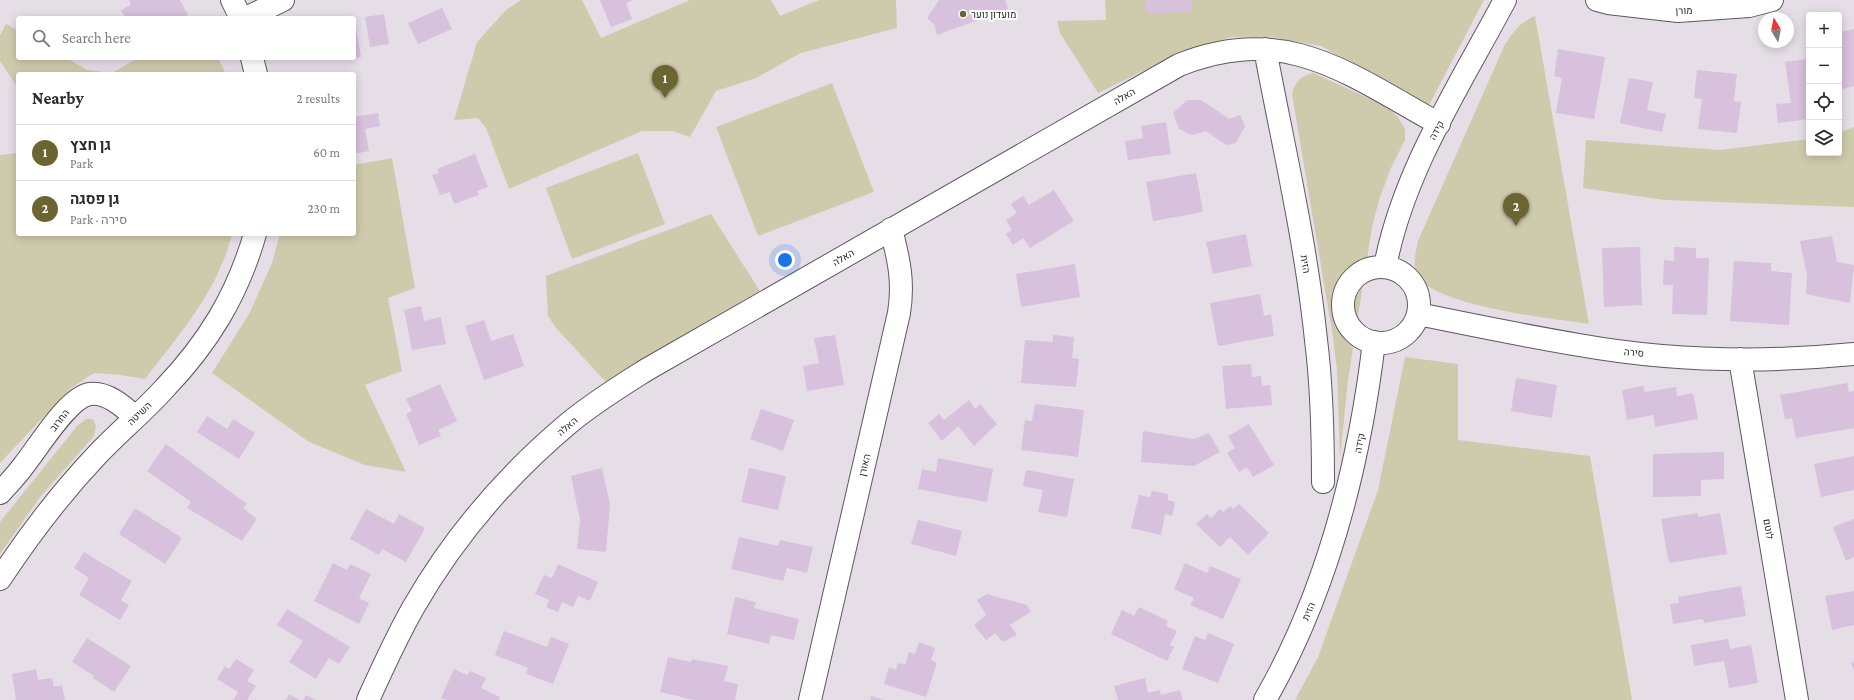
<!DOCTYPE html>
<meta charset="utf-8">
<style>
:root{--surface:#fff;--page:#f7f7f7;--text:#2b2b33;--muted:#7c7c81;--line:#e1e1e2;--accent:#6c6531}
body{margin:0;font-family:"Crimson Pro",Heebo,serif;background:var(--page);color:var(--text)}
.controls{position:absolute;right:12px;top:12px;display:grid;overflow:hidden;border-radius:4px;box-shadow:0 2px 10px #0003}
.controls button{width:36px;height:36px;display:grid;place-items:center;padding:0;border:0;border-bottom:1px solid var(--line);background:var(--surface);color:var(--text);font:20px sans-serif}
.compass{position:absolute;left:1758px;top:12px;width:36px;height:36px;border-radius:50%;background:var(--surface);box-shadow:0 2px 10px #0003;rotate:350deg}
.you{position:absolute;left:785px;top:260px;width:14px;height:14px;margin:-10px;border:3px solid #fff;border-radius:50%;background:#1a73e8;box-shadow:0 0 0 6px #1a73e833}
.badge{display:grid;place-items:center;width:26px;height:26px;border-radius:50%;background:var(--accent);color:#fff;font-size:13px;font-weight:700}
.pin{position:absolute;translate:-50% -33px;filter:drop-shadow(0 1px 2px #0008)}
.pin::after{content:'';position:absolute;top:21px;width:14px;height:12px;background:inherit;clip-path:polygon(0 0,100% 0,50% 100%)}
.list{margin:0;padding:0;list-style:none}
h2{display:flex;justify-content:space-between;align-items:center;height:52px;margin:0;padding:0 16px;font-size:17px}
h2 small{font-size:13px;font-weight:400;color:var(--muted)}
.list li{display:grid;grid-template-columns:26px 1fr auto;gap:12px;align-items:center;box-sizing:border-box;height:56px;padding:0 16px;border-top:1px solid var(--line)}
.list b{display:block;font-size:15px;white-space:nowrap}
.list p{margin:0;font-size:13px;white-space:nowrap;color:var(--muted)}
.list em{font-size:13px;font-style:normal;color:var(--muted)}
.icon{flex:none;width:22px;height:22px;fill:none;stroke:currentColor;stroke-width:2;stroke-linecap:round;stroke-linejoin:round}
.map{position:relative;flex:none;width:1854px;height:700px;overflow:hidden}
.search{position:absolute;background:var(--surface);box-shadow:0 2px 10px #0003;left:16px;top:16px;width:340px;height:44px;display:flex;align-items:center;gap:10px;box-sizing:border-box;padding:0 14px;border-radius:4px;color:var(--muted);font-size:15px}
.panel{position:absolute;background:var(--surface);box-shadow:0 2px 10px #0003;left:16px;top:72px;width:340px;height:164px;border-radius:4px}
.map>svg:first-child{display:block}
.green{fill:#cecbad}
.building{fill:#d7c1dc}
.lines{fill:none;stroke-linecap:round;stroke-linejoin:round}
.minor-casing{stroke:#5e5860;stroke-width:24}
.minor{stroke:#fff;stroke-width:22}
.poi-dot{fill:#6c6531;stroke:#fff;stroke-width:1.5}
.labels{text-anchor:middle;stroke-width:4;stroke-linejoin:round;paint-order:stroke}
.street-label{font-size:10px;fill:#2c292c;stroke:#fff}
.poi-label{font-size:10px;fill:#2c292c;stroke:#fff;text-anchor:start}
</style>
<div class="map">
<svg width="1854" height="700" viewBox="0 0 1854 700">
<rect width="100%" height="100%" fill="#e6dee7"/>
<path class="green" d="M 521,0 L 582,0 L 601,38 L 690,0 L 771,0 L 780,16 L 819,0 L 896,0 L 897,28 L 801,53 L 756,78 L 716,91 L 690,137 L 672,131 L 642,131 L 509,189 L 486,128 L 478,118 L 454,120 L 477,42 L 506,10 Z
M 1105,0 L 1484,0 L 1428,107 L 1321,46 L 1270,37 L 1232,37 L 1182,52 L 1098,93 L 1060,33 L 1057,21 L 1106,20 Z
M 1535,16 L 1589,324 C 1555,319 1430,306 1417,274 C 1412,264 1416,252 1418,241 L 1505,44 C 1515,30 1519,23 1535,16 Z
M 6,24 L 18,31 L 18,58 L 66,58 L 87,70 L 112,73 L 138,58 L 218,58 L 226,74 L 18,74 L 18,88 L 0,61 L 0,35 Z
M 1313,73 L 1386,106 L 1398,117 L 1405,129 L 1405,140 L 1391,168 L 1379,200 L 1372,227 L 1348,380 L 1340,459 L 1337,370 L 1333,337 L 1292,94 C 1295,81 1301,76 1313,73 Z
M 832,83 L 874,192 L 758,236 L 716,127 Z
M 1854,127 L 1854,207 L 1664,200 L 1583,188 L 1586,140 L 1720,150 L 1809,139 L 1809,153 L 1839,153 L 1839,133 Z
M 18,153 L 18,234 L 232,234 C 229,245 226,256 221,266 C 205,306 171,345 145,379 L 121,375 L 94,373 L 71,388 L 0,463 L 0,155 Z
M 638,153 L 665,224 L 572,259 L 546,188 Z
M 392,158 L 415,288 L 388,298 L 402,371 L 365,385 L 406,472 L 365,465 L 309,442 L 212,373 L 249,314 L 272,263 L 280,234 L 354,234 L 354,165 Z
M 711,214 L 760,291 L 606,382 L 556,328 L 548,316 L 546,276 Z
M 1405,357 L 1458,364 L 1458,440 L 1590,456 L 1632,700 L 1295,700 L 1318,657 L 1378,490 Z
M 86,419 L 93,419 L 96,426 L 94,436 L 41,496 L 0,554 L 0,522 L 77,426 Z"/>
<path class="building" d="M 129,0 L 180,0 L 188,15 L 183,18 L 125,18 L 121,10 L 131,5 Z
M 600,0 L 633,0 L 626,3 L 632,19 L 611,27 Z
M 939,0 L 1005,0 L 1008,9 L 937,35 L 934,24 L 927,18 Z
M 1145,0 L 1191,0 L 1192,11 L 1146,14 Z
M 442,8 L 452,29 L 418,44 L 408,23 Z
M 384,14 L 389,44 L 370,47 L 365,17 Z
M 356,28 L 361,57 L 354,58 L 354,29 Z
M 1854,29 L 1854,86 L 1839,90 L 1839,32 Z
M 1558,49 L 1605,57 L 1594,119 L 1556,113 L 1562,78 L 1554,76 Z
M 1808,59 L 1809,119 L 1778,123 L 1776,104 L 1791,103 L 1785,62 Z
M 1697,70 L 1737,74 L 1734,101 L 1741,102 L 1737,133 L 1698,129 L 1702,99 L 1694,98 Z
M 1629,78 L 1653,82 L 1647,110 L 1666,114 L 1662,132 L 1620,123 Z
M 1187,100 L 1201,100 L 1229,119 L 1240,115 L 1245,126 L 1236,143 L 1226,145 L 1206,131 L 1192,135 L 1179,129 L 1173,113 Z
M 378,113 L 380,126 L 365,129 L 369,151 L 354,154 L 354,117 Z
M 1166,122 L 1171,154 L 1128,160 L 1125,141 L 1143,138 L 1141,126 Z
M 475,154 L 488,187 L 477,191 L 479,195 L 454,204 L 450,192 L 440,195 L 432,175 L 439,173 L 437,169 Z
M 1196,173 L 1203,212 L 1153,221 L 1146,182 Z
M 1054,190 L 1074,221 L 1030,248 L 1023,238 L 1013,245 L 1006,234 L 1012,230 L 1006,220 L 1017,213 L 1011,204 L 1023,196 L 1029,205 Z
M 1246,234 L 1252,266 L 1213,274 L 1206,242 Z
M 1832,236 L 1837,262 L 1854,265 L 1850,303 L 1806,294 L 1807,275 L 1800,241 Z
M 1640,247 L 1642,305 L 1604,307 L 1602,248 Z
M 1674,247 L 1696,248 L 1696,258 L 1709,258 L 1707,315 L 1672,314 L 1673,285 L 1663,285 L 1664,260 L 1674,261 Z
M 1734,261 L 1771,263 L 1771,271 L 1792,273 L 1789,325 L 1730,321 Z
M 1075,264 L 1080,297 L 1021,307 L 1016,274 Z
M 1260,294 L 1264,316 L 1271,314 L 1274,336 L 1218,346 L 1210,303 Z
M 421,306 L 424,321 L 441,317 L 446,344 L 412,350 L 404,310 Z
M 484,320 L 491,341 L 513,334 L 524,366 L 484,380 L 465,326 Z
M 835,335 L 844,385 L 807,391 L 803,366 L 819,363 L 814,338 Z
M 1053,335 L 1074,337 L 1072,358 L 1079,359 L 1076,387 L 1021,383 L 1025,340 L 1053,342 Z
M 1251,364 L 1252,377 L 1261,376 L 1262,386 L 1270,385 L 1272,405 L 1226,409 L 1222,366 Z
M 1516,378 L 1557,385 L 1552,418 L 1511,411 Z
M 1847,383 L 1849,392 L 1854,391 L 1854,428 L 1796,438 L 1792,418 L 1785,419 L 1780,395 Z
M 440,384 L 457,421 L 438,430 L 441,436 L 419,445 L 406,414 L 412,411 L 406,399 Z
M 1643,386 L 1645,392 L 1676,387 L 1677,396 L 1693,393 L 1698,419 L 1655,427 L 1653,415 L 1627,420 L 1622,390 Z
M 969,400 L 975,409 L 980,404 L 997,424 L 974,446 L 958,426 L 942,441 L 928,423 L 939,414 L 944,420 Z
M 1035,404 L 1084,410 L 1078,457 L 1021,450 L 1025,420 L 1032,421 Z
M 761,409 L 794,420 L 783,451 L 750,439 Z
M 207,416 L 227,429 L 233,419 L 255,433 L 239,459 L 197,432 Z
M 1249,424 L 1274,465 L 1253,477 L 1247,467 L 1239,472 L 1227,453 L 1235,448 L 1228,436 Z
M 1143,431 L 1194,439 L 1209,433 L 1220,452 L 1194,466 L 1141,462 Z
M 166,444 L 247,504 L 243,508 L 257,519 L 242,541 L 187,508 L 191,502 L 147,471 Z
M 1724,452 L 1724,479 L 1701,480 L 1701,496 L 1653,497 L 1653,454 Z
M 1854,456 L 1854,490 L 1821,497 L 1814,464 Z
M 938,458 L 993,469 L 987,502 L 918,489 L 922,469 L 936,472 Z
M 602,468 L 610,504 L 606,552 L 577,549 L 580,520 L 571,476 Z
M 749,468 L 786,476 L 778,510 L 741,502 Z
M 1026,470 L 1074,479 L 1067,517 L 1038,512 L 1043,490 L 1023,486 Z
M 1152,491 L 1168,494 L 1168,500 L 1175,502 L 1172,516 L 1165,514 L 1161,535 L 1131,528 L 1139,495 L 1150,497 Z
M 1239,504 L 1269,533 L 1248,555 L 1230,537 L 1220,547 L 1196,524 L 1207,514 L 1211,518 L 1220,509 L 1223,512 L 1230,506 L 1233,509 Z
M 135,508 L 182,538 L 165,564 L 119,534 Z
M 366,509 L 394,524 L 399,514 L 425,528 L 406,562 L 382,549 L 379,555 L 350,539 Z
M 1698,513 L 1698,517 L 1720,513 L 1727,554 L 1669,563 L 1661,519 Z
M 1854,519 L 1854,557 L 1846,561 L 1833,527 Z
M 918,520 L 962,531 L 956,556 L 911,544 Z
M 739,537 L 778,546 L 780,540 L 813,547 L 807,573 L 787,568 L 783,581 L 731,569 Z
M 84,552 L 132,581 L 121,600 L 129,605 L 120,620 L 79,595 L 89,578 L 74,568 Z
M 333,563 L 347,570 L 350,564 L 371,574 L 359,598 L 369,603 L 359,624 L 314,601 Z
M 1185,563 L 1207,573 L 1210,566 L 1241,579 L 1223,619 L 1190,605 L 1194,598 L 1174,589 Z
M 558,564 L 598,582 L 590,601 L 578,596 L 573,607 L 562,602 L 558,612 L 546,607 L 549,600 L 535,594 L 544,575 L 552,578 Z
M 1741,586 L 1746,616 L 1704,623 L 1703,619 L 1673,624 L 1670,604 L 1679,603 L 1678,597 Z
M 1854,591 L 1854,625 L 1832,630 L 1825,596 Z
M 987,594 L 1027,605 L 1031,612 L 1010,625 L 1017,635 L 1003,642 L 995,633 L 986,640 L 974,625 L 986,615 L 977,600 Z
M 735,597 L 756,602 L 754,608 L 799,619 L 794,640 L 771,635 L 769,644 L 727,634 Z
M 1139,607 L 1168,621 L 1166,626 L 1177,631 L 1170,645 L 1174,647 L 1167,661 L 1111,634 L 1122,610 L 1134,616 Z
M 287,609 L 350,647 L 339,664 L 329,658 L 316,679 L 289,662 L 303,641 L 277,625 Z
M 504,631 L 547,647 L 551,637 L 569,644 L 553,684 L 526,674 L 528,668 L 495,655 Z
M 1208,633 L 1234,644 L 1218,683 L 1182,669 L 1195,636 L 1205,640 Z
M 87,638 L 131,666 L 114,692 L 93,678 L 94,676 L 72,662 Z
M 1728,639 L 1730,649 L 1751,645 L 1758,683 L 1729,688 L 1724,661 L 1694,666 L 1691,645 Z
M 919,642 L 935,648 L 931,660 L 937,663 L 926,697 L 884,684 L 889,667 L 896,670 L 898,663 L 905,665 L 909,652 L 915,654 Z
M 668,657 L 691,662 L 692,659 L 728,666 L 724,681 L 738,684 L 735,700 L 694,700 L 660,692 Z
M 236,659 L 254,670 L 247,681 L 256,686 L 247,700 L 233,700 L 238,692 L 217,679 L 225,666 L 229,669 Z
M 1854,661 L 1854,671 L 1851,663 Z
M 36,669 L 38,680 L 52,678 L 54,687 L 62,685 L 65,700 L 16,700 L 12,674 Z
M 454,669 L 467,675 L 470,671 L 486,678 L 481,688 L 500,697 L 499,700 L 446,700 L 441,698 Z
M 1145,678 L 1148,693 L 1160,690 L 1161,695 L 1180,690 L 1183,700 L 1118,700 L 1114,686 Z
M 289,694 L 300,700 L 286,700 Z
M 306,695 L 316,700 L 303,700 Z
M 871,696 L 884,700 L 870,700 Z"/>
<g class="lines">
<g class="minor-casing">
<path id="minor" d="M 232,0 L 241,18
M 1597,0 L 1608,3 L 1678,11 L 1749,6 L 1772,0
M 246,18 L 283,0
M 1265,49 C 1283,145 1306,242 1316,340 C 1322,387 1323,435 1323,482
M 252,58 L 256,74
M1343 305a38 38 0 1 1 76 0a38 38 0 1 1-76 0Z
M 1385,267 C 1403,171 1460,85 1505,0
M 1418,314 C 1472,325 1525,336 1579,345 C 1669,361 1763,363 1854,354
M 1740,359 L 1797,700
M 0,493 C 8,484 17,475 24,465 C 38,448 68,397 90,394 C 107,392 123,406 135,417
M 0,579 C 29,535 61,493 97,455 C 119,432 143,412 164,389 C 208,343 237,296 255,234
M 368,700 C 382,669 396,638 413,608 C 453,538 507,475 569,423 C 593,403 619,387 646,370 L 1179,65 C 1285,22 1349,74 1439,124
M 810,700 L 899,313 C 904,282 899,260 891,229
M 1265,700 C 1328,590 1359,467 1374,342"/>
</g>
<use href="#minor" class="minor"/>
</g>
<circle class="poi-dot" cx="963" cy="14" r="4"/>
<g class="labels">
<g class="street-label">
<text transform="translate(1684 10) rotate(-2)" y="4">מורן</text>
<text transform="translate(1124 96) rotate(-30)" y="4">האלה</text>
<text transform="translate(1436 130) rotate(-62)" y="4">קידה</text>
<text transform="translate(843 257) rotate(-30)" y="4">האלה</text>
<text transform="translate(1306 264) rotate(81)" y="4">הזית</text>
<text transform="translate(1634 352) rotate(6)" y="4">סירה</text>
<text transform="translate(139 413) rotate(-44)" y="4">השיטה</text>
<text transform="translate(59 420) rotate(-52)" y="4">החרוב</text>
<text transform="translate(567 426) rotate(-40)" y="4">האלה</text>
<text transform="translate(1359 443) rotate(-79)" y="4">קידה</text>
<text transform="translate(864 465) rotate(-77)" y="4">האורן</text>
<text transform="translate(1769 529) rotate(80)" y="4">לוטם</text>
<text transform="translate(1308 611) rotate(-67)" y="4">הזית</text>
</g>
<g class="poi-label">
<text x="971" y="18">מועדון נוער</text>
</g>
</g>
</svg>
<div class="controls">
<button>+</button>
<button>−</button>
<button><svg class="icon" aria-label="locate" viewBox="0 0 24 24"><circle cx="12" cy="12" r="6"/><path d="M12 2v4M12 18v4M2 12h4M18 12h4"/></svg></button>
<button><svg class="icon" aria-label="layers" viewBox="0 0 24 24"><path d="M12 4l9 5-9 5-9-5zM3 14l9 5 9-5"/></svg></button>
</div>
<svg class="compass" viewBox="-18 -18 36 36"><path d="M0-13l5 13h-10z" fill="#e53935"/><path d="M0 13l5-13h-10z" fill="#7c7c81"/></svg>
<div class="you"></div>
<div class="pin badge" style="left:665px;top:98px">1</div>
<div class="pin badge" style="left:1516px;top:226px">2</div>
<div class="search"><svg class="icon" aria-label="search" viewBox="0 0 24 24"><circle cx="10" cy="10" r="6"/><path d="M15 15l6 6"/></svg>Search here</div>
<section class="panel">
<h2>Nearby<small>2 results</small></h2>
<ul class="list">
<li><span class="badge">1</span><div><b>גן חצץ</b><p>Park</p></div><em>60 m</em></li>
<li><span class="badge">2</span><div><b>גן פסגה</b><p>Park · סירה</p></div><em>230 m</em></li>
</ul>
</section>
</div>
